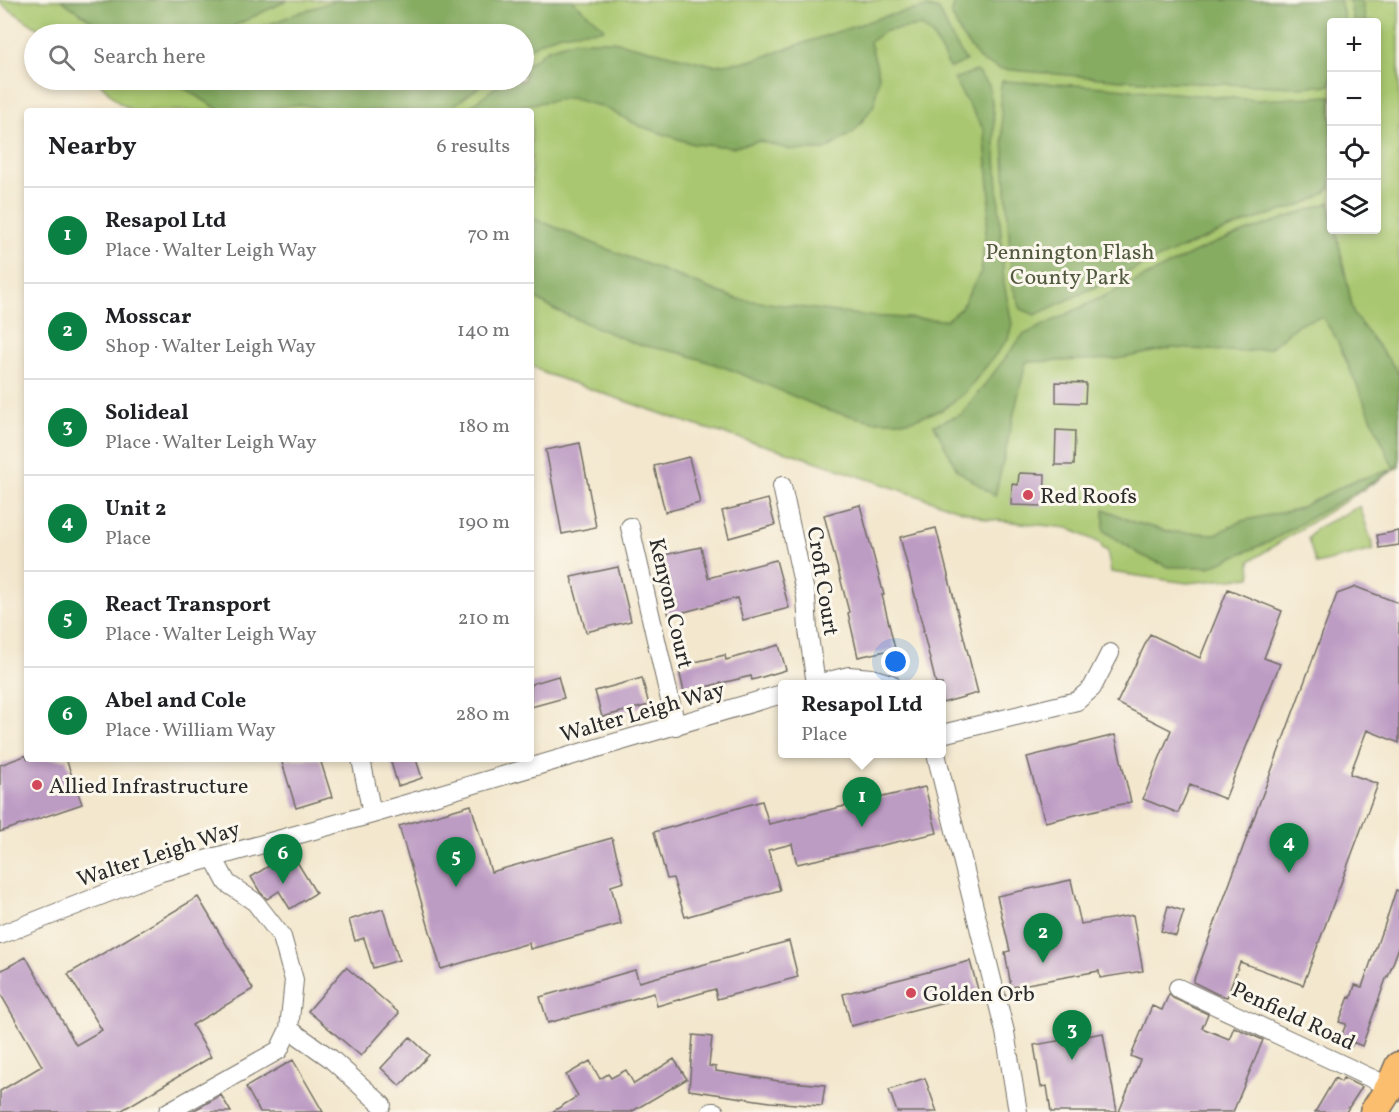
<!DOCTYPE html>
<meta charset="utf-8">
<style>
:root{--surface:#fff;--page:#f2f2f2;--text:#202124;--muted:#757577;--line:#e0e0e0;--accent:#0b8043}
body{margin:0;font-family:Vollkorn,serif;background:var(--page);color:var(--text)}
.controls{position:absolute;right:18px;top:18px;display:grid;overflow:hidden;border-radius:6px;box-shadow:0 3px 9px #0003}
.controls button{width:54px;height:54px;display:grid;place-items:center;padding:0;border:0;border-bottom:2px solid var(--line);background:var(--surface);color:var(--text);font:30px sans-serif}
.you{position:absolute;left:896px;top:662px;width:21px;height:21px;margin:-15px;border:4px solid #fff;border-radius:50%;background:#1a73e8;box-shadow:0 0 0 9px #1a73e833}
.badge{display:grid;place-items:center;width:39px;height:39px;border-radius:50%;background:var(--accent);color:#fff;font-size:20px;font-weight:700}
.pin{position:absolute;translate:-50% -50px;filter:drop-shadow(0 2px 3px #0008)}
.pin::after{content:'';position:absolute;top:32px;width:21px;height:18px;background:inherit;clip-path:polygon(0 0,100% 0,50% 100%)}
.popup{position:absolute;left:778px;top:680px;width:168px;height:78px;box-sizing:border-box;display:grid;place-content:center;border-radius:6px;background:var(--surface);filter:drop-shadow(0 2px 4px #0005);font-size:20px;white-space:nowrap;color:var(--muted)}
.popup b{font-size:22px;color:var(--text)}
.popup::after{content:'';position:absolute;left:50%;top:100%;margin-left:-12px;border:12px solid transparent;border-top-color:var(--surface)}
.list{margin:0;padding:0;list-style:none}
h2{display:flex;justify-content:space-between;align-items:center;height:78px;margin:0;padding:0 24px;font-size:26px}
h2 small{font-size:20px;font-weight:400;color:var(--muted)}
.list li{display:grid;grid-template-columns:39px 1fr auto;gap:18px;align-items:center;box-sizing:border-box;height:96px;padding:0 24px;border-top:2px solid var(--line)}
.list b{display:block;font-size:22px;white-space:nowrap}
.list p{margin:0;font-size:20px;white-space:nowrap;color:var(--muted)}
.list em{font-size:20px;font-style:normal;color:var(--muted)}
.icon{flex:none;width:33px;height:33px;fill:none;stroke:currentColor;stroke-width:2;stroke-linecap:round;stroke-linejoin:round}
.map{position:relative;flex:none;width:1399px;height:1112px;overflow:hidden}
.search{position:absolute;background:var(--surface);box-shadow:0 3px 9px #0003;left:24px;top:24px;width:510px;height:66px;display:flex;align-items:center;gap:15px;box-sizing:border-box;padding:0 21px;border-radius:33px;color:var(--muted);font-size:22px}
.panel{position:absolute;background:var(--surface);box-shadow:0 3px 9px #0003;left:24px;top:108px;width:510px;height:654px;border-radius:6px}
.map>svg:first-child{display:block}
.green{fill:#a9c76f;stroke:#6a794d;stroke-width:1.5;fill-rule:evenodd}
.forest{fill:#86ac62;stroke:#586c46;stroke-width:1.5}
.building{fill:#bd9cc4}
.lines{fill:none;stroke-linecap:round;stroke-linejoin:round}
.street-casing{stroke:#716d64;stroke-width:20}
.primary-casing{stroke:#716d64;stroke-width:31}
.street{stroke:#fff;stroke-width:18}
.primary{stroke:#fbbd6e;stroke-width:28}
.poi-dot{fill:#d1495b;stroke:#fbf7ec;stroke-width:2}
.labels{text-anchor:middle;stroke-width:6;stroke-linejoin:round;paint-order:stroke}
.park-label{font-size:22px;fill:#515a3f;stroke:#fbf7ec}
.poi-label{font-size:22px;fill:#2b2b2b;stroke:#fbf7ec;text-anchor:start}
.street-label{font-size:22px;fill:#2b2b2b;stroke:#fbf7ec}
</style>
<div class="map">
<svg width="1399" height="1112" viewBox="0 0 1399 1112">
<rect width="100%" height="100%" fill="#fbf7ec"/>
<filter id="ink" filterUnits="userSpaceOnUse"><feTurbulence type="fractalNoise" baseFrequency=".0167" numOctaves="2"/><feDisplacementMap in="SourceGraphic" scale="12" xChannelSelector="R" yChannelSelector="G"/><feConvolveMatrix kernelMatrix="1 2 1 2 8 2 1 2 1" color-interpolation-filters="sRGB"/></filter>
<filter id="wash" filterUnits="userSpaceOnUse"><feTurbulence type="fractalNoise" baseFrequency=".008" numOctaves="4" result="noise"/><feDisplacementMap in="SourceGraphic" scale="24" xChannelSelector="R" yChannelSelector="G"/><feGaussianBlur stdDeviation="1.35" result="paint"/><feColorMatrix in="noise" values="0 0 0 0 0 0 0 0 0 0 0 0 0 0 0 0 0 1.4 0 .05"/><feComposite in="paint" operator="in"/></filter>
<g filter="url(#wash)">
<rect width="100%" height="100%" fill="#f3e7cd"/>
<path class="green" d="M 0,0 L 1399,0 L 1399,467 L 1250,561 L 1251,577 L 1187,583 L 1111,572 L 1107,550 L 1103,549 L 1100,543 L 1068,528 L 986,519 L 794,454 L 694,425 L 544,373 L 531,365 L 531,111 L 133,111 L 118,102 L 97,80 L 524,80 L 524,34 L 46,34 L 0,3 ZM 1332,22 L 1376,22 L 1376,230 L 1332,230 Z
M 1360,506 L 1374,550 L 1316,564 L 1308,539 L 1315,529 Z"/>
<path class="forest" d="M 61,0 L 288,0 L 238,24 L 220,34 L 111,34 Z
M 337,0 L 572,0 L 604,28 L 602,30 C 568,32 552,32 524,52 L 524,34 L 246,34 L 295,14 Z
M 956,0 L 1340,0 L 1345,22 L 1332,22 L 1331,85 L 1299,87 L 1122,80 L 1001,69 L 981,61 L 962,37 L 951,14 Z
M 1349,0 L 1362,0 L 1366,22 L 1354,22 Z
M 927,7 L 939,10 L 953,40 L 966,61 L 950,68 L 932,35 L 921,26 L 885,31 L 870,42 L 879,75 L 874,105 L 855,131 L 825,150 L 792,150 L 759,141 L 734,147 L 693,144 L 640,126 L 603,107 L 570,98 L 525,105 L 508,111 L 464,111 L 505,80 L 524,80 L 524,67 L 548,49 L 573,41 L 613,41 L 713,65 L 750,61 L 882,17 Z
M 976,71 L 989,85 L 993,108 L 1004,283 L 1012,324 L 1008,339 L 965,393 L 942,410 L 908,421 L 873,421 L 829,411 L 729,369 L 681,353 L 636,344 L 555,310 L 531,296 L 531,217 L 607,249 L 737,299 L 867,316 L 946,320 L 961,308 L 981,271 L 990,197 L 984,130 L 962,94 L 954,79 Z
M 171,80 L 488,80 L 452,107 L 450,111 L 323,111 C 306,102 289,105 272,109 L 270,111 L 221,111 Z
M 1002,81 L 1091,86 L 1257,100 L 1331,96 L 1331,186 C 1322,202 1280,211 1262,217 C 1184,244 1110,281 1035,315 L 1021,309 L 1012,285 L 1000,90 Z
M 1330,202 L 1331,210 L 1332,230 L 1336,230 L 1354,315 L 1399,373 L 1399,462 L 1395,469 L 1269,542 L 1209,567 L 1169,567 L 1141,555 L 1104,531 L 1104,509 L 1133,522 L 1171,532 L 1216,534 L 1241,521 L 1297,509 L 1353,481 L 1394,469 L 1335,336 L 1322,317 L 1300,323 L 1270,348 L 1244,352 L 1173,348 L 1117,359 L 1026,362 L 995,496 L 957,470 L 934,425 L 962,414 L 1023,335 L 1215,243 Z"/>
<g id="blocks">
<path class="building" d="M 1056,382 L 1086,383 L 1085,403 L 1056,402 Z
M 1056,430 L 1075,431 L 1074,465 L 1055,465 Z
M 580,443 L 596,527 L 562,534 L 546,450 Z
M 689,457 L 700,503 L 665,512 L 654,466 Z
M 1019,473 L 1045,474 L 1044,506 L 1011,505 L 1012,484 L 1018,485 Z
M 768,499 L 775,525 L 729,538 L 722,511 Z
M 860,505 L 884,595 L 882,595 L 895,649 L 858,657 L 848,613 L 849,612 L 824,515 Z
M 936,528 L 978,693 L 942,703 L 942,684 L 936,684 L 923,631 L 924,631 L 900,537 Z
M 1399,531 L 1399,545 L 1379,548 L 1377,535 Z
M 701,547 L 708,578 L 776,560 L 789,608 L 743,620 L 737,598 L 669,616 L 655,557 Z
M 618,567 L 631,621 L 586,632 L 571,577 Z
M 1356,587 L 1399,603 L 1399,743 L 1367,730 L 1350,774 L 1378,784 L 1303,985 L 1240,962 L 1227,997 L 1217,994 L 1193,982 L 1337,594 Z
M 1228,589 L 1282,611 L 1264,658 L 1280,664 L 1225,799 L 1190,785 L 1178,813 L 1143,799 L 1171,730 L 1117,703 L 1150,634 L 1200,658 Z
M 779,645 L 786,670 L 752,680 L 751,676 L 684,692 L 678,666 L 725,655 L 726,660 Z
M 558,676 L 564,698 L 531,707 L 531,684 Z
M 642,678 L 649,705 L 602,717 L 595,691 Z
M 1115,735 L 1131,802 L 1045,822 L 1027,757 Z
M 27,755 L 27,759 L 66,759 L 82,804 L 0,832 L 0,765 Z
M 281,759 L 320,759 L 332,797 L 296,808 Z
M 390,759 L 416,759 L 422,778 L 398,786 Z
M 925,787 L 937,833 L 797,864 L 792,844 L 768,850 L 780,890 L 685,917 L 673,878 L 667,879 L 654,832 L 762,801 L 769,824 Z
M 471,805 L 491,872 L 612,838 L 624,882 L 611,886 L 621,924 L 530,949 L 529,943 L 441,969 L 399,826 Z
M 291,852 L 316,893 L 290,909 L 279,891 L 267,899 L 260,892 L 251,877 Z
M 1071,880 L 1081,924 L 1133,915 L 1143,971 L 1100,978 L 1099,971 L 1011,987 L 1005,952 L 1010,951 L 997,896 Z
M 1396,890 L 1399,891 L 1399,947 L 1388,977 L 1387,976 L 1362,1046 L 1353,1042 L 1351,1047 L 1339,1042 L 1346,1024 L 1339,1022 L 1349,997 L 1351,998 L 1355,985 L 1362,987 L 1382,930 L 1383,930 Z
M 198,897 L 253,989 L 192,1025 L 211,1057 L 119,1112 L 0,1112 L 0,1091 L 42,1066 L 0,993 L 0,971 L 26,957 L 76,1045 L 102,1030 L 68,974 Z
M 1168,906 L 1184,911 L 1176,936 L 1161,931 Z
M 383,909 L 399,960 L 373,968 L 364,938 L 355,941 L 349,920 Z
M 789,941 L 798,977 L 717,999 L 715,989 L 657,1006 L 654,993 L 548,1023 L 540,997 L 635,970 L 639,982 Z
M 970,961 L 979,993 L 851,1026 L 843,994 Z
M 346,967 L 399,1013 L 361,1056 L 308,1011 Z
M 1169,994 L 1173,998 L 1208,1014 L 1202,1028 L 1229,1039 L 1234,1027 L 1263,1040 L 1233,1112 L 1119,1112 L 1140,1060 L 1131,1056 L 1152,1006 L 1162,1010 Z
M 1103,1033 L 1117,1112 L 1051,1112 L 1047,1086 L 1041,1087 L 1034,1045 Z
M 693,1035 L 712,1037 L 709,1066 L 716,1067 L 716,1071 L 779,1081 L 825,1085 L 822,1106 L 770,1102 L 689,1090 Z
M 410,1037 L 429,1055 L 400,1086 L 381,1068 Z
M 674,1059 L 687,1079 L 631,1112 L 552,1112 L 578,1096 L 566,1075 L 590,1061 L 600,1079 L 608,1074 L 611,1078 L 626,1070 L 634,1084 Z
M 293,1060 L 323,1112 L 260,1112 L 246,1087 Z
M 925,1078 L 937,1112 L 897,1112 L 889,1090 Z
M 1335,1078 L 1341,1082 L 1343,1078 L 1362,1087 L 1346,1112 L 1315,1112 Z
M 221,1095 L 231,1112 L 191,1112 Z"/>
</g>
</g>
<g filter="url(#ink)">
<use href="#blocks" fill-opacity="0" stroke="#716d64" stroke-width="1.5"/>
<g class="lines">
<g class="street-casing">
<path id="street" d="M 782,486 L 806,597 L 808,630 L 816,684
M 630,527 L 676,726
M 816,684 L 849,676 L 872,678 L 891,684
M 942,734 L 1077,701 L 1092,688 L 1110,653
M 936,754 L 1005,1032 L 1018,1112
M 361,759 L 372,814
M 0,935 L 161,872 L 372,814 L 782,694
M 1178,988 L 1390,1087
M 289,1029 L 330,1058 L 382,1105
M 168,1112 L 279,1050 L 289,1029 L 294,980 L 282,937 L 255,902 L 227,883 L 213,857
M 711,1112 L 715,1112"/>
</g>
<g class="primary-casing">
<path id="primary" d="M 1374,1112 L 1390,1087 L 1399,1066"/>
</g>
<use href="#street" class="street"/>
<use href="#primary" class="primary"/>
</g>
</g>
<g class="poi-dot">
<circle cx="1028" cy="495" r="6"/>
<circle cx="37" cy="785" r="6"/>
<circle cx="911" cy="993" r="6"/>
</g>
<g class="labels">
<g class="park-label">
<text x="1070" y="259">Pennington Flash<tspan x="1070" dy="25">County Park</tspan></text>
</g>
<g class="poi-label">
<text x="1040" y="503">Red Roofs</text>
<text x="49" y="793">Allied Infrastructure</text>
<text x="923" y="1001">Golden Orb</text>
</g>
<g class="street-label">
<text transform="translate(824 581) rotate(81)" y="8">Croft Court</text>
<text transform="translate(672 603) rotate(77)" y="8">Kenyon Court</text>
<text transform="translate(642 711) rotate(-16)" y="8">Walter Leigh Way</text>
<text transform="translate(158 853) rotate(-18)" y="8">Walter Leigh Way</text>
<text transform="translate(1294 1015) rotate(25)" y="8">Penfield Road</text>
</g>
</g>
</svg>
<div class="controls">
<button>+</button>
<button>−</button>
<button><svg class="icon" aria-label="locate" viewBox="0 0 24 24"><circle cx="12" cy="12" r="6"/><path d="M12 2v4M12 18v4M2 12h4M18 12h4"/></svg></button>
<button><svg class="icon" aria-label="layers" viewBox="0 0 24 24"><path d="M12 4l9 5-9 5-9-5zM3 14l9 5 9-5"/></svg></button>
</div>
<div class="you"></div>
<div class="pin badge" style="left:862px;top:827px">1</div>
<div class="popup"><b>Resapol Ltd</b>Place</div>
<div class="pin badge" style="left:1043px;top:963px">2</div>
<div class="pin badge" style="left:1072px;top:1060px">3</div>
<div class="pin badge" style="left:1289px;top:873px">4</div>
<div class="pin badge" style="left:456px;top:887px">5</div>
<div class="pin badge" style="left:283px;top:884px">6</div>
<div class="search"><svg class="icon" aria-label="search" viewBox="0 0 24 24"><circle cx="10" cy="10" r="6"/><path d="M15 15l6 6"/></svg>Search here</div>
<section class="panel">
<h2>Nearby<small>6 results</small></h2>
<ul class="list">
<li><span class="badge">1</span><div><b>Resapol Ltd</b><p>Place · Walter Leigh Way</p></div><em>70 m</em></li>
<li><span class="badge">2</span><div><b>Mosscar</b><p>Shop · Walter Leigh Way</p></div><em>140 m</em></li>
<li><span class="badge">3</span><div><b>Solideal</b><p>Place · Walter Leigh Way</p></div><em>180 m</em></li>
<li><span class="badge">4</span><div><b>Unit 2</b><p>Place</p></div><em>190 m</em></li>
<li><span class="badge">5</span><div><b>React Transport</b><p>Place · Walter Leigh Way</p></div><em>210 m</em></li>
<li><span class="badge">6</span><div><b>Abel and Cole</b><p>Place · William Way</p></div><em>280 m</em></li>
</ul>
</section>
</div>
